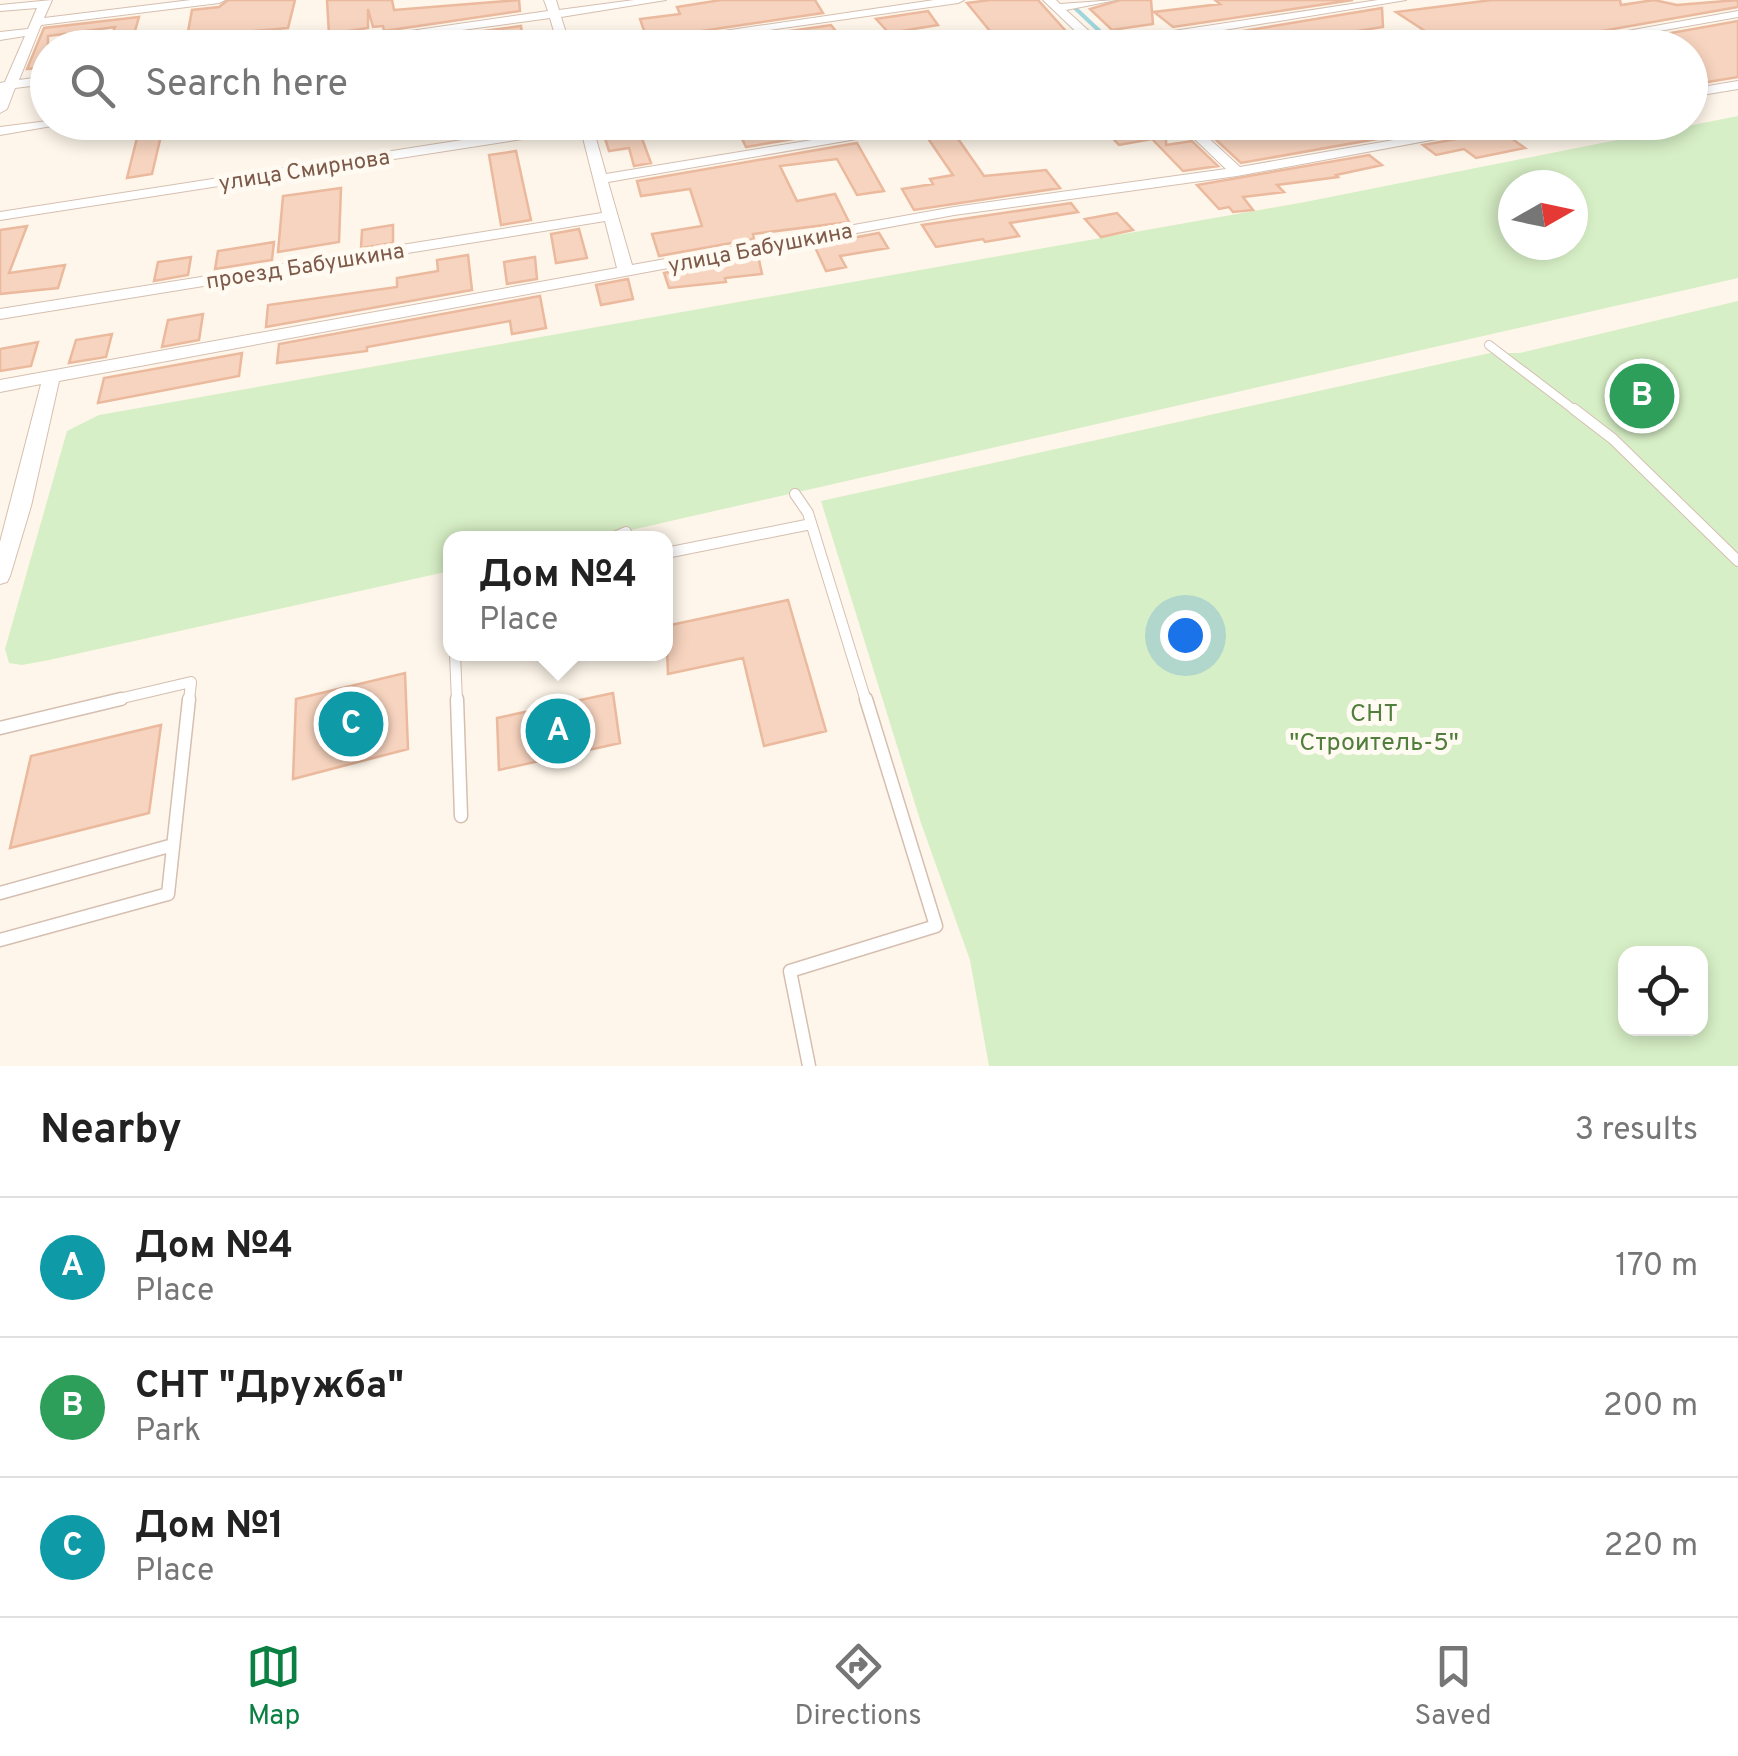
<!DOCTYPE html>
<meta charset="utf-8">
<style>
:root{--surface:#fff;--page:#f2f2f2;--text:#222;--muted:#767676;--line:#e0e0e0;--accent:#0b8043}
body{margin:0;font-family:Overpass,sans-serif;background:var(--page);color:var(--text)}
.controls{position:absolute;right:30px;bottom:30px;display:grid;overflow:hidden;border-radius:20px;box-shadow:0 5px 15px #0003}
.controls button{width:90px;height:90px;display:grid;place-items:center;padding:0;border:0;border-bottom:2px solid var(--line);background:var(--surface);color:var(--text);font:50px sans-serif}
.compass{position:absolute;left:1498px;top:170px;width:90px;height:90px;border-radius:50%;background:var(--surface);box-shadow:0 5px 15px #0003;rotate:81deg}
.you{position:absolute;left:1185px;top:635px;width:35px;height:35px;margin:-25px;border:8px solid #fff;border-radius:50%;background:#1a73e8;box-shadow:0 0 0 15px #1a73e833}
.badge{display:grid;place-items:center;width:65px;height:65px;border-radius:50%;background:var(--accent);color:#fff;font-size:32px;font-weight:700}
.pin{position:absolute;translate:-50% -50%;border:5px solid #fff;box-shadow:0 2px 10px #0006}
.popup{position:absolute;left:443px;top:531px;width:230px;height:130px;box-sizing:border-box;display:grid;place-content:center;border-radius:20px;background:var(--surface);filter:drop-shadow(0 2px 8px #0005);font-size:32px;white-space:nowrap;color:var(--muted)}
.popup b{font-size:38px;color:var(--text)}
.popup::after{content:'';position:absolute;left:50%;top:100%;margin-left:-20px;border:20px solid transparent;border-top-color:var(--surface)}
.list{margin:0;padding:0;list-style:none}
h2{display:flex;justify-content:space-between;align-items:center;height:130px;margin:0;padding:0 40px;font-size:42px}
h2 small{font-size:32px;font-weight:400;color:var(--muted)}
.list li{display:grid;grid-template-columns:65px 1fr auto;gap:30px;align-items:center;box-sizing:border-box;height:140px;padding:0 40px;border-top:2px solid var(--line)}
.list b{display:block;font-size:38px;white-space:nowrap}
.list p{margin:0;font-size:32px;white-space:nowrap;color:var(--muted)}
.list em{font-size:32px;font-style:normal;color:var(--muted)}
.icon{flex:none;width:55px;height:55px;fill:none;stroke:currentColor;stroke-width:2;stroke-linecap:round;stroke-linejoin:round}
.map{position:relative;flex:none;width:1738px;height:1066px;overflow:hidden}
.search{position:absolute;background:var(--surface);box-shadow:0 5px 15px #0003;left:30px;right:30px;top:30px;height:110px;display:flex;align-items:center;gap:25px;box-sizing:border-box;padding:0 35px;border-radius:55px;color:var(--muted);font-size:38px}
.sheet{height:550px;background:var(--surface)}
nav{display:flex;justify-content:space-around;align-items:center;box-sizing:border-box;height:140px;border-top:2px solid var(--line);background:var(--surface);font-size:28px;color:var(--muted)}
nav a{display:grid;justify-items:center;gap:5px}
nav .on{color:var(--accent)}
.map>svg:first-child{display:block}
.green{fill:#d7efc6;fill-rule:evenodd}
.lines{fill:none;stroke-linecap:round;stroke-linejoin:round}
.stream{stroke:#a0d6de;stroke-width:4}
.building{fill:#f7d4bf;stroke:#ebb99d;stroke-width:2.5}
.lane-far2-casing{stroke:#d5bfb0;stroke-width:10}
.lane-far1-casing{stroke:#d5bfb0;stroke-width:12}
.lane-casing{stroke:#d5bfb0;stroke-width:15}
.street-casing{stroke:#d5bfb0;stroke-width:2}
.lane-far2{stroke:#fff;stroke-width:8}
.lane-far1{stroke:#fff;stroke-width:10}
.lane{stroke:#fff;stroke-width:12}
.street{fill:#fff;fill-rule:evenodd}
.labels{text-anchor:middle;stroke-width:10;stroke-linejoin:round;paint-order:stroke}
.far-street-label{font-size:22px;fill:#7d5a49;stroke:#fffaf2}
.park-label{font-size:25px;fill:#527e3d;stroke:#fffaf2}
</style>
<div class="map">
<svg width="1738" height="1066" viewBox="0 0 1738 1066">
<rect width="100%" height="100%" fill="#fef6ea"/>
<path class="green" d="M 1738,116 L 1738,278 L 596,538 L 450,538 L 450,571 L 49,660 L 22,665 L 9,663 L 5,649 L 67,431 L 99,415 L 1305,202 ZM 1513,185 L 1573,185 L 1573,245 L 1513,245 Z
M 1738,301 L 1738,1066 L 989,1066 L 970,960 L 921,823 L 821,501 L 1490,353 L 1520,353 ZM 1626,954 L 1700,954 L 1700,1028 L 1626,1028 Z"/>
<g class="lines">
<path class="stream" d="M 1075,8 L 1108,39
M 1203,122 L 1219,138"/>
</g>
<path class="building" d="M 228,0 L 295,0 L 288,28 L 254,31 L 253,43 L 185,48 L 192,10 L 219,7 Z
M 327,0 L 392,0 L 394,10 L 519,0 L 520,11 L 384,31 L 383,26 L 373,27 L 368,9 L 368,28 L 329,34 Z
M 721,0 L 815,0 L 823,13 L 647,39 L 640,19 L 680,14 L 677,7 Z
M 990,0 L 1038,0 L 1073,39 L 1003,47 L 967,3 Z
M 1120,0 L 1151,0 L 1153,24 L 1112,30 L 1090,9 Z
M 1215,0 L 1353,0 L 1173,27 L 1154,12 L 1220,4 Z
M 1492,0 L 1620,0 L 1621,5 L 1654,0 L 1677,5 L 1738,0 L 1738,7 L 1505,48 L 1491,43 L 1451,48 L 1396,12 Z
M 1382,8 L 1383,27 L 1248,48 L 1198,48 L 1188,40 Z
M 928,11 L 938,25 L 889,33 L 876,19 Z
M 139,17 L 130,48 L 107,48 L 115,27 L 48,36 L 48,67 L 27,69 L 44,28 Z
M 1738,21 L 1738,77 L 1690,85 L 1690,48 L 1587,48 Z
M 831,25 L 835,30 L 725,48 L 674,48 Z
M 521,26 L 523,42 L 480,48 L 386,48 L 386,44 Z
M 636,122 L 651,163 L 634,166 L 629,148 L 609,151 L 603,132 Z
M 734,122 L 836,122 L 841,131 L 746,147 Z
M 1097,122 L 1173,122 L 1183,133 L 1166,136 L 1166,145 L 1192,141 L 1218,166 L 1183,171 L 1152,139 L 1119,145 Z
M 1373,122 L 1456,125 L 1241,163 L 1214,138 L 1255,132 L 1261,138 Z
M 164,123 L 152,174 L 127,178 L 140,126 Z
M 1501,131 L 1525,148 L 1476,158 L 1464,149 L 1436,155 L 1423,145 Z
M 954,133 L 984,176 L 1046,170 L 1060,188 L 914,210 L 902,189 L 933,184 L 930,179 L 953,175 L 927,137 Z
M 857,143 L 884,191 L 857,195 L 837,159 L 780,166 L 797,201 L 835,194 L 849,222 L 753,234 L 754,239 L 659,256 L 652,234 L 702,226 L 690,189 L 641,196 L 637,181 Z
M 516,151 L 531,220 L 501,225 L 489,155 Z
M 1369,155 L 1382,165 L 1336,175 L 1338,177 L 1277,185 L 1284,192 L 1243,197 L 1253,210 L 1233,212 L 1229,207 L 1219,209 L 1197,185 Z
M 341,188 L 339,242 L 278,252 L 283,196 Z
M 1071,203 L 1078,212 L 1010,223 L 1019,236 L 985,242 L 983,239 L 936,247 L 922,225 Z
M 1117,213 L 1133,230 L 1101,237 L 1085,219 Z
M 393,225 L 393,243 L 361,248 L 362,230 Z
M 27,226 L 9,273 L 65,265 L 58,288 L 0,294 L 0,230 Z
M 579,229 L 587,258 L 556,263 L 551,234 Z
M 879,233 L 888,248 L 840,256 L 846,267 L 826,271 L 814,245 Z
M 274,242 L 272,260 L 215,269 L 218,251 Z
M 468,255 L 472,290 L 266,327 L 268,305 L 397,287 L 397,278 L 438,271 L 437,260 Z
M 758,255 L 762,274 L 725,278 L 726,282 L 669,288 L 664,273 Z
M 191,257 L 188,275 L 154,281 L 158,262 Z
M 535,257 L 537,279 L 507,284 L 504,262 Z
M 628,279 L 633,299 L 601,305 L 596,285 Z
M 540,296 L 546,328 L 512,334 L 510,321 L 367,347 L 367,351 L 277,363 L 279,344 Z
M 203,314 L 199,340 L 162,347 L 168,320 Z
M 112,334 L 106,357 L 69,363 L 76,340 Z
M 38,342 L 31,366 L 0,371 L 0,349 Z
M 242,353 L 239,376 L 98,403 L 104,378 Z
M 788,600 L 826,731 L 764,746 L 743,658 L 668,674 L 666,626 Z
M 405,673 L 408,749 L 293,779 L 296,699 Z
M 613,693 L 620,743 L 499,770 L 497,718 Z
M 161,725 L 149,813 L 10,848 L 31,756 Z"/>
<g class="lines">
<g class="lane-far2-casing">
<path id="lane-far2" d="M 1489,345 L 1577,412"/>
</g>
<g class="lane-far1-casing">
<path id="lane-far1" d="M 1574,409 L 1613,439 L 1738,561
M 795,494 L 808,513 L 866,701
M 612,538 L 626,532
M 666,553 L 811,524
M 455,654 L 457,701
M 110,701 L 191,682 L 189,701"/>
</g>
<g class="lane-casing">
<path id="lane" d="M 457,699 L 461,816
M 0,728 L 121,699
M 0,893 L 173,845
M 0,940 L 168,894 L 189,699
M 809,1066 L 790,971 L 936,926 L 866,699"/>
</g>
<g class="street-casing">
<path id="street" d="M 52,0 L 44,18 L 191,0 L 225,0 L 219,3 L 41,25 L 19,80 L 48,76 L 48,84 L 15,88 L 7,109 L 0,113 L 0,83 L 5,82 L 25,36 L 0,40 L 0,32 L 28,29 L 37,8 L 0,11 L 0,5 Z
M 544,0 L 556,0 L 559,10 L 634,0 L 666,0 L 561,17 L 571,48 L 559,48 L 550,18 L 330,48 L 293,48 L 548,11 Z
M 934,0 L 964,0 L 958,3 L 644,48 L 609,48 Z
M 1043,0 L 1056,0 L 1060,4 L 1116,0 L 1066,10 L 1101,42 L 1378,0 L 1406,0 L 1115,48 L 1082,48 L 1089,44 Z
M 1738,11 L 1738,17 L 1563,48 L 1533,48 Z
M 1738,81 L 1738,89 L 1690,97 L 1690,89 Z
M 48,121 L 75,122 L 0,135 L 0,127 Z
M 578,122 L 614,122 L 593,128 L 606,174 L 921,122 L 955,122 L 608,182 L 632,265 L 954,207 L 1226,169 L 1177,122 L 1191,122 L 1240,167 L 1496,122 L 1528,122 L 1237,176 L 954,215 L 59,381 L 31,506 L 10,576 L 7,582 L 0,584 L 0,542 L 41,384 L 0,392 L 0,380 L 617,268 L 605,221 L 0,319 L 0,309 L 602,213 L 581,130 L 0,220 L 0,212 Z"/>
</g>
<use href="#lane-far2" class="lane-far2"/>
<use href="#lane-far1" class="lane-far1"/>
<use href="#lane" class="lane"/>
<use href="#street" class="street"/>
</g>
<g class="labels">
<g class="far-street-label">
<text transform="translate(304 169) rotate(-9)" y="8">улица Смирнова</text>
<text transform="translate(760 247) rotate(-11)" y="8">улица Бабушкина</text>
<text transform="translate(305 265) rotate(-9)" y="8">проезд Бабушкина</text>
</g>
<g class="park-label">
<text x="1374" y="721">СНТ<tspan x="1374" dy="29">"Строитель-5"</tspan></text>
</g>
</g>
</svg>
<div class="controls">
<button><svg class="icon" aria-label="locate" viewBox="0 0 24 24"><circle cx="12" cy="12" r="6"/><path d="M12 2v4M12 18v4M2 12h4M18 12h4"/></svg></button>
</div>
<svg class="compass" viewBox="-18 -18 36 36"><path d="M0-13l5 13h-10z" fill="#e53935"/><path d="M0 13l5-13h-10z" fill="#767676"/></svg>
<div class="you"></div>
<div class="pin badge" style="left:558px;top:731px;background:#0f9aa8">A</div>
<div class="popup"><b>Дом №4</b>Place</div>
<div class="pin badge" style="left:1642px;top:396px;background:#2e9e5b">B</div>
<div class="pin badge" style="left:351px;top:724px;background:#0f9aa8">C</div>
<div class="search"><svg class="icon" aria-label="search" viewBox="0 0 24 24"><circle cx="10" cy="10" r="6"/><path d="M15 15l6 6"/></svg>Search here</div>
</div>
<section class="sheet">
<h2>Nearby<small>3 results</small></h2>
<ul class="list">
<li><span class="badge" style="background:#0f9aa8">A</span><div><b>Дом №4</b><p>Place</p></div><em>170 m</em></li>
<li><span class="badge" style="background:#2e9e5b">B</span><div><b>СНТ &quot;Дружба&quot;</b><p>Park</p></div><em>200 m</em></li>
<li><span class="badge" style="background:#0f9aa8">C</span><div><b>Дом №1</b><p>Place</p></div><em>220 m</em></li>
</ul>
</section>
<nav>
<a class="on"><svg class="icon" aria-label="map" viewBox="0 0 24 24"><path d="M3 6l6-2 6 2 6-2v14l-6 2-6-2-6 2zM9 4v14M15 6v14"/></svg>Map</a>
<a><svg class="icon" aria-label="directions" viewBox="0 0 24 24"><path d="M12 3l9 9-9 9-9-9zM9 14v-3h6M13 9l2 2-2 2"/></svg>Directions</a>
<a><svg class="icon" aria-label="saved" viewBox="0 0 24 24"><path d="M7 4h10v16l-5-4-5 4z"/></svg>Saved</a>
</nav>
